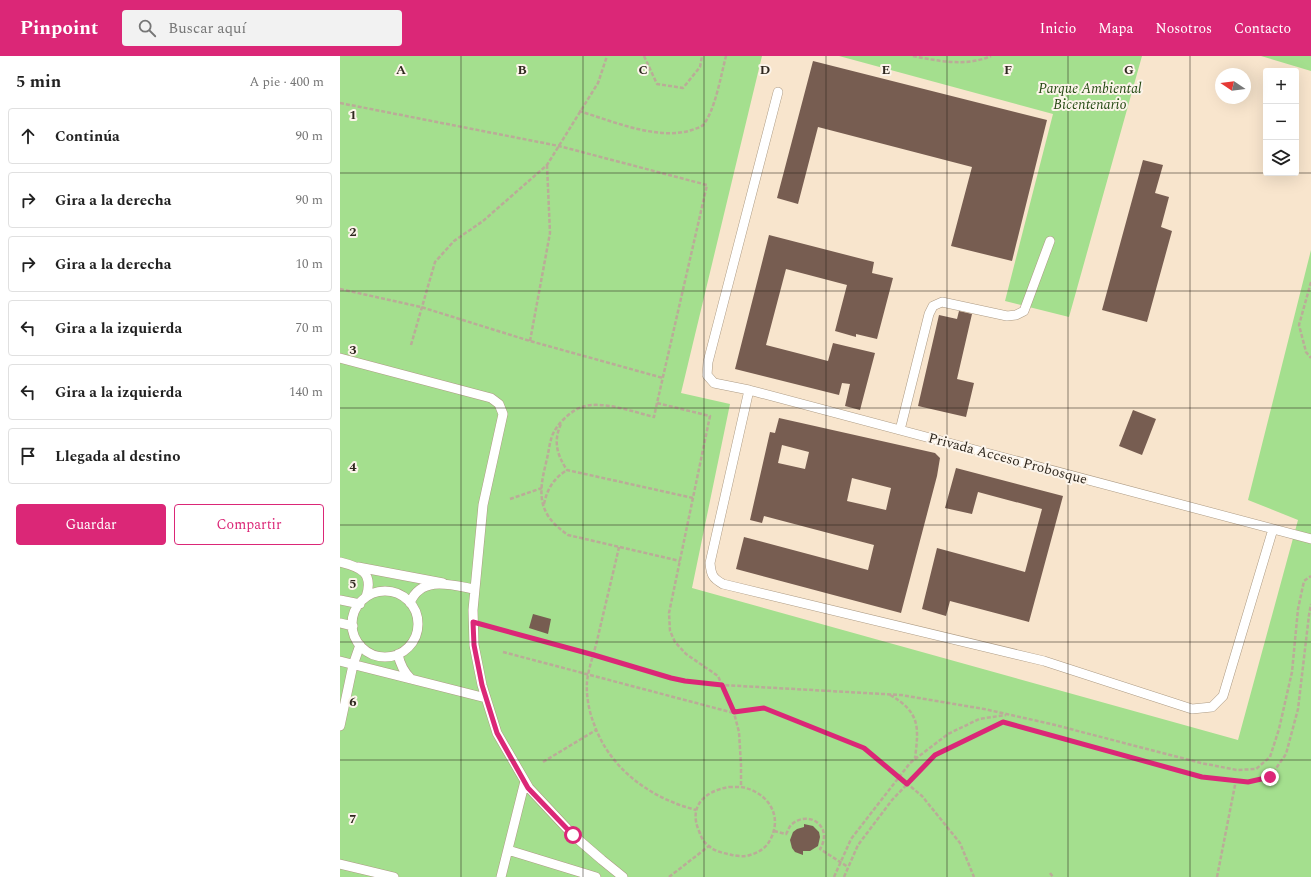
<!DOCTYPE html>
<html lang="es">
<meta charset="utf-8">
<style>
:root{--surface:#fff;--page:#f2f2f2;--text:#222;--muted:#767676;--line:#e0e0e0;--accent:#db2777}
body{margin:0;font-family:Spectral,serif;background:var(--page);color:var(--text)}
.controls{position:absolute;right:12px;top:12px;display:grid;overflow:hidden;border-radius:4px;box-shadow:0 4px 16px #0002}
.controls button{width:36px;height:36px;display:grid;place-items:center;padding:0;border:0;border-bottom:1px solid var(--line);background:var(--surface);color:var(--text);font:20px sans-serif}
.compass{position:absolute;left:875px;top:12px;width:36px;height:36px;border-radius:50%;background:var(--surface);box-shadow:0 4px 16px #0002;rotate:283deg}
.stop{position:absolute;width:12px;height:12px;margin:-9px;border:3px solid #db2777;border-radius:50%;background:#fff}
.stop.end{background:#db2777;border-color:#fff;box-shadow:0 1px 4px #0008}
.list{margin:0;padding:0;list-style:none}
h2{display:flex;justify-content:space-between;align-items:center;height:52px;margin:0;padding:0 16px;font-size:17px}
h2 small{font-size:13px;font-weight:400;color:var(--muted)}
.list li{display:grid;grid-template-columns:26px 1fr auto;gap:12px;align-items:center;box-sizing:border-box;height:56px;margin:0 8px 8px;padding:0 8px;border:1px solid var(--line);border-radius:4px}
.list b{display:block;font-size:15px;white-space:nowrap}
.list em{font-size:13px;font-style:normal;color:var(--muted)}
.actions{display:flex;gap:8px;padding:12px 16px}
.actions a{flex:1;padding:9px 0;border:1px solid var(--accent);border-radius:4px;text-align:center;font-size:14px;color:var(--accent)}
.actions .main{background:var(--accent);color:#fff}
.icon{flex:none;width:22px;height:22px;fill:none;stroke:currentColor;stroke-width:2;stroke-linecap:round;stroke-linejoin:round}
.map{position:relative;flex:none;width:971px;height:821px;overflow:hidden}
header{display:flex;align-items:center;gap:24px;box-sizing:border-box;height:56px;padding:0 20px;background:var(--accent);color:#fff}
header strong{font-size:19px}
nav{display:flex;gap:22px;margin-inline-start:auto;font-size:14px}
.search{width:280px;height:36px;background:var(--page);display:flex;align-items:center;gap:10px;box-sizing:border-box;padding:0 14px;border-radius:4px;color:var(--muted);font-size:15px}
main{display:flex}
aside{flex:1;background:var(--surface)}
.map>svg:first-child{display:block}
.green{fill:#a4df8e}
.building{fill:#775d51;fill-rule:evenodd}
.lines{fill:none;stroke-linecap:round;stroke-linejoin:round}
.lane-casing{stroke:#ad9b84;stroke-width:10}
.path{stroke:#bbab98;stroke-width:2.5;stroke-dasharray:4 2;stroke-linecap:butt}
.lane{stroke:#fff;stroke-width:9}
.route{stroke:#db2777;stroke-width:5}
.grid{fill:none;stroke:#2e271e;stroke-width:1;stroke-opacity:0.55}
.labels{text-anchor:middle;stroke-width:4;stroke-linejoin:round;paint-order:stroke}
.park-label{font-size:14px;font-style:italic;fill:#254a13;stroke:#fcf4ea}
.street-label{font-size:14px;fill:#2e271e;stroke:#fcf4ea}
.grid-label{font-size:13px;text-anchor:middle;font-weight:bold;fill:#2e271e;stroke:#fcf4ea;stroke-width:4;stroke-linejoin:round;paint-order:stroke}
</style>
<header>
<strong>Pinpoint</strong>
<div class="search"><svg class="icon" aria-label="search" viewBox="0 0 24 24"><circle cx="10" cy="10" r="6"/><path d="M15 15l6 6"/></svg>Buscar aquí</div>
<nav><a>Inicio</a><a>Mapa</a><a>Nosotros</a><a>Contacto</a></nav>
</header>
<main>
<aside>
<h2>5 min<small>A pie · 400 m</small></h2>
<ul class="list">
<li><svg class="icon" aria-label="ahead" viewBox="0 0 24 24"><path d="M12 20V5M6 11l6-6 6 6"/></svg><div><b>Continúa</b></div><em>90 m</em></li>
<li><svg class="icon" aria-label="right" viewBox="0 0 24 24"><path d="M7 20v-9h11M14 6l5 5-5 5"/></svg><div><b>Gira a la derecha</b></div><em>90 m</em></li>
<li><svg class="icon" aria-label="right" viewBox="0 0 24 24"><path d="M7 20v-9h11M14 6l5 5-5 5"/></svg><div><b>Gira a la derecha</b></div><em>10 m</em></li>
<li><svg class="icon" aria-label="left" viewBox="0 0 24 24"><path d="M17 20v-9H6M10 6l-5 5 5 5"/></svg><div><b>Gira a la izquierda</b></div><em>70 m</em></li>
<li><svg class="icon" aria-label="left" viewBox="0 0 24 24"><path d="M17 20v-9H6M10 6l-5 5 5 5"/></svg><div><b>Gira a la izquierda</b></div><em>140 m</em></li>
<li><svg class="icon" aria-label="arrive" viewBox="0 0 24 24"><path d="M6 21V4h12l-3 4 3 4H6"/></svg><div><b>Llegada al destino</b></div></li>
</ul>
<div class="actions"><a class="main">Guardar</a><a>Compartir</a></div>
</aside>
<div class="map">
<svg width="971" height="821" viewBox="0 0 971 821">
<rect width="100%" height="100%" fill="#f8e5cd"/>
<path class="green" d="M 0,0 L 422,0 L 341,337 L 390,348 L 352,532 L 898,684 L 958,464 L 908,444 L 971,194 L 971,821 L 0,821 Z
M 499,0 L 802,0 L 729,261 L 665,245 L 713,58 Z
M 921,0 L 971,0 L 971,15 Z"/>
<path class="building" d="M 473,5 L 707,64 L 672,205 L 611,190 L 632,111 L 478,71 L 458,148 L 437,142 Z
M 803,104 L 823,109 L 815,137 L 829,141 L 821,171 L 832,175 L 807,266 L 762,254 Z
M 429,179 L 534,206 L 532,217 L 553,222 L 537,283 L 516,278 L 516,281 L 495,275 L 507,229 L 446,213 L 426,289 L 488,305 L 493,287 L 535,297 L 520,354 L 505,350 L 510,328 L 502,327 L 499,339 L 395,313 Z
M 619,255 L 632,258 L 617,323 L 634,327 L 626,361 L 578,350 L 599,259 L 617,263 Z
M 793,354 L 816,363 L 802,399 L 779,390 Z
M 439,362 L 595,397 L 600,402 L 597,420 L 561,557 L 396,513 L 404,481 L 528,514 L 534,489 L 424,460 L 422,467 L 410,464 L 430,376 L 435,377 ZM 442,389 L 469,396 L 465,413 L 438,407 ZM 512,422 L 551,432 L 546,454 L 507,445 Z
M 616,412 L 723,440 L 689,566 L 610,545 L 606,560 L 582,553 L 597,492 L 685,516 L 702,453 L 638,436 L 632,458 L 605,452 Z
M 193,558 L 211,563 L 208,578 L 189,572 Z
M 464,768 L 473,770 L 479,776 L 480,781 L 478,790 L 470,795 L 463,795 L 463,799 L 455,796 L 452,792 L 450,784 L 453,776 L 457,773 L 464,771 Z"/>
<g class="lines">
<g class="lane-casing">
<path id="lane" d="M 438,36 L 368,306 L 367,319 L 374,327 L 409,334 L 971,483
M 0,302 L 151,342 L 159,348 L 163,358 L 143,449 L 133,554 L 134,589 L 142,629 L 157,677 L 189,732 L 233,779 L 262,804 L 283,821
M 409,334 L 370,507 C 371,518 372,522 383,528 L 704,605 L 852,653 L 872,651 L 883,640 L 933,473
M 560,374 L 589,258 L 593,250 L 602,246 L 667,260 L 676,259 L 684,255 L 710,185
M 0,506 C 21,511 34,517 26,541
M 18,511 L 103,527
M12 568a33 33 0 1 1 66 0a33 33 0 1 1-66 0Z
M 0,544 L 20,548
M 70,547 C 81,519 112,529 134,533
M 0,567 L 13,570
M 58,598 C 60,609 64,616 71,623
M 0,605 L 146,642
M 0,670 L 13,609 L 20,589
M 168,794 L 256,821
M 0,808 L 54,821
M 161,821 L 185,725"/>
</g>
<path class="path" d="M 304,0 L 317,28 L 343,32 L 360,11 L 362,0
M 573,0 C 598,5 626,11 651,0
M 0,47 L 219,90 L 367,129 L 317,347 L 370,360 L 329,557 L 330,575 L 335,586 L 346,598 L 378,620 L 394,657 L 399,676 L 401,709 L 401,731
M 239,55 C 272,65 318,85 352,74 C 356,72 360,72 363,69 C 375,55 381,19 386,0
M 971,226 L 959,269 L 966,296 L 971,302
M 0,233 L 81,251 L 190,285 L 323,322
M 190,285 L 210,177 L 207,109
M 71,289 L 95,206 L 114,185 L 143,165 L 207,109 L 258,27 L 267,0
M 317,347 L 314,361 C 294,356 261,344 242,351 C 230,355 216,369 212,380 C 210,386 209,392 208,398 C 204,417 196,439 207,458 C 212,467 220,473 228,479 L 340,505
M 221,368 C 213,385 217,399 227,414 L 353,442
M 170,443 L 202,432
M 204,448 C 207,433 214,422 227,414
M 279,491 C 272,522 264,554 257,585 C 254,597 248,614 247,626 C 246,640 249,655 254,668 C 270,713 310,742 356,754
M 147,570 L 345,625 L 382,629 L 561,639 L 644,653 L 711,668 L 861,707 L 897,714 L 916,713 L 930,701 L 939,673 L 952,616 L 958,553 L 964,525 L 971,520
M 163,596 L 394,657 L 425,652 L 524,692 L 582,740 L 620,787 L 634,821
M 550,639 C 580,656 579,671 575,702
M 203,706 L 256,674
M 389,731 C 392,731 397,731 401,731 C 425,735 442,756 432,780 C 428,790 421,796 410,799 C 404,801 397,800 392,799 C 384,797 375,796 369,790 C 364,787 361,781 359,775 C 348,750 365,735 389,731 Z
M 434,775 L 446,778 C 448,775 449,771 451,769 C 468,753 494,770 480,793 L 508,811
M 710,817 L 713,821
M 329,821 L 369,790
M 494,821 L 511,783 L 570,707 L 608,678 L 639,663 L 666,659
M 504,821 L 518,789 L 552,744 L 595,699 L 663,666 L 862,721 L 908,726 L 930,721 L 946,698 L 958,653 L 969,559 L 971,548
M 877,821 L 896,724"/>
<use href="#lane" class="lane"/>
</g>
<g class="lines">
<path class="route" d="M 233,779 L 188,732 L 157,677 L 142,629 L 134,589 L 133,566 L 254,599 L 331,622 L 345,625 L 382,629 L 394,656 L 424,652 L 524,692 L 567,728 L 595,699 L 663,666 L 862,721 L 908,726 L 930,721"/>
</g>
<path class="grid" d="M 121,0 L 121,821M 243,0 L 243,821M 364,0 L 364,821M 486,0 L 486,821M 607,0 L 607,821M 728,0 L 728,821M 850,0 L 850,821M 0,117 L 971,117M 0,235 L 971,235M 0,352 L 971,352M 0,469 L 971,469M 0,586 L 971,586M 0,704 L 971,704"/>
<g class="labels">
<g class="park-label">
<text x="750" y="37">Parque Ambiental<tspan x="750" dy="16">Bicentenario</tspan></text>
</g>
<g class="street-label">
<text transform="translate(668 402) rotate(15)" y="5">Privada Acceso Probosque</text>
</g>
</g>
<g class="grid-label">
<text x="61" y="18">A</text>
<text x="182" y="18">B</text>
<text x="303" y="18">C</text>
<text x="425" y="18">D</text>
<text x="546" y="18">E</text>
<text x="668" y="18">F</text>
<text x="789" y="18">G</text>
<text x="13" y="63">1</text>
<text x="13" y="180">2</text>
<text x="13" y="298">3</text>
<text x="13" y="415">4</text>
<text x="13" y="532">5</text>
<text x="13" y="650">6</text>
<text x="13" y="767">7</text>
</g>
</svg>
<div class="controls">
<button>+</button>
<button>−</button>
<button><svg class="icon" aria-label="layers" viewBox="0 0 24 24"><path d="M12 4l9 5-9 5-9-5zM3 14l9 5 9-5"/></svg></button>
</div>
<svg class="compass" viewBox="-18 -18 36 36"><path d="M0-13l5 13h-10z" fill="#e53935"/><path d="M0 13l5-13h-10z" fill="#767676"/></svg>
<div class="stop" style="left:233px;top:779px"></div>
<div class="stop end" style="left:930px;top:721px"></div>
</div>
</main>
